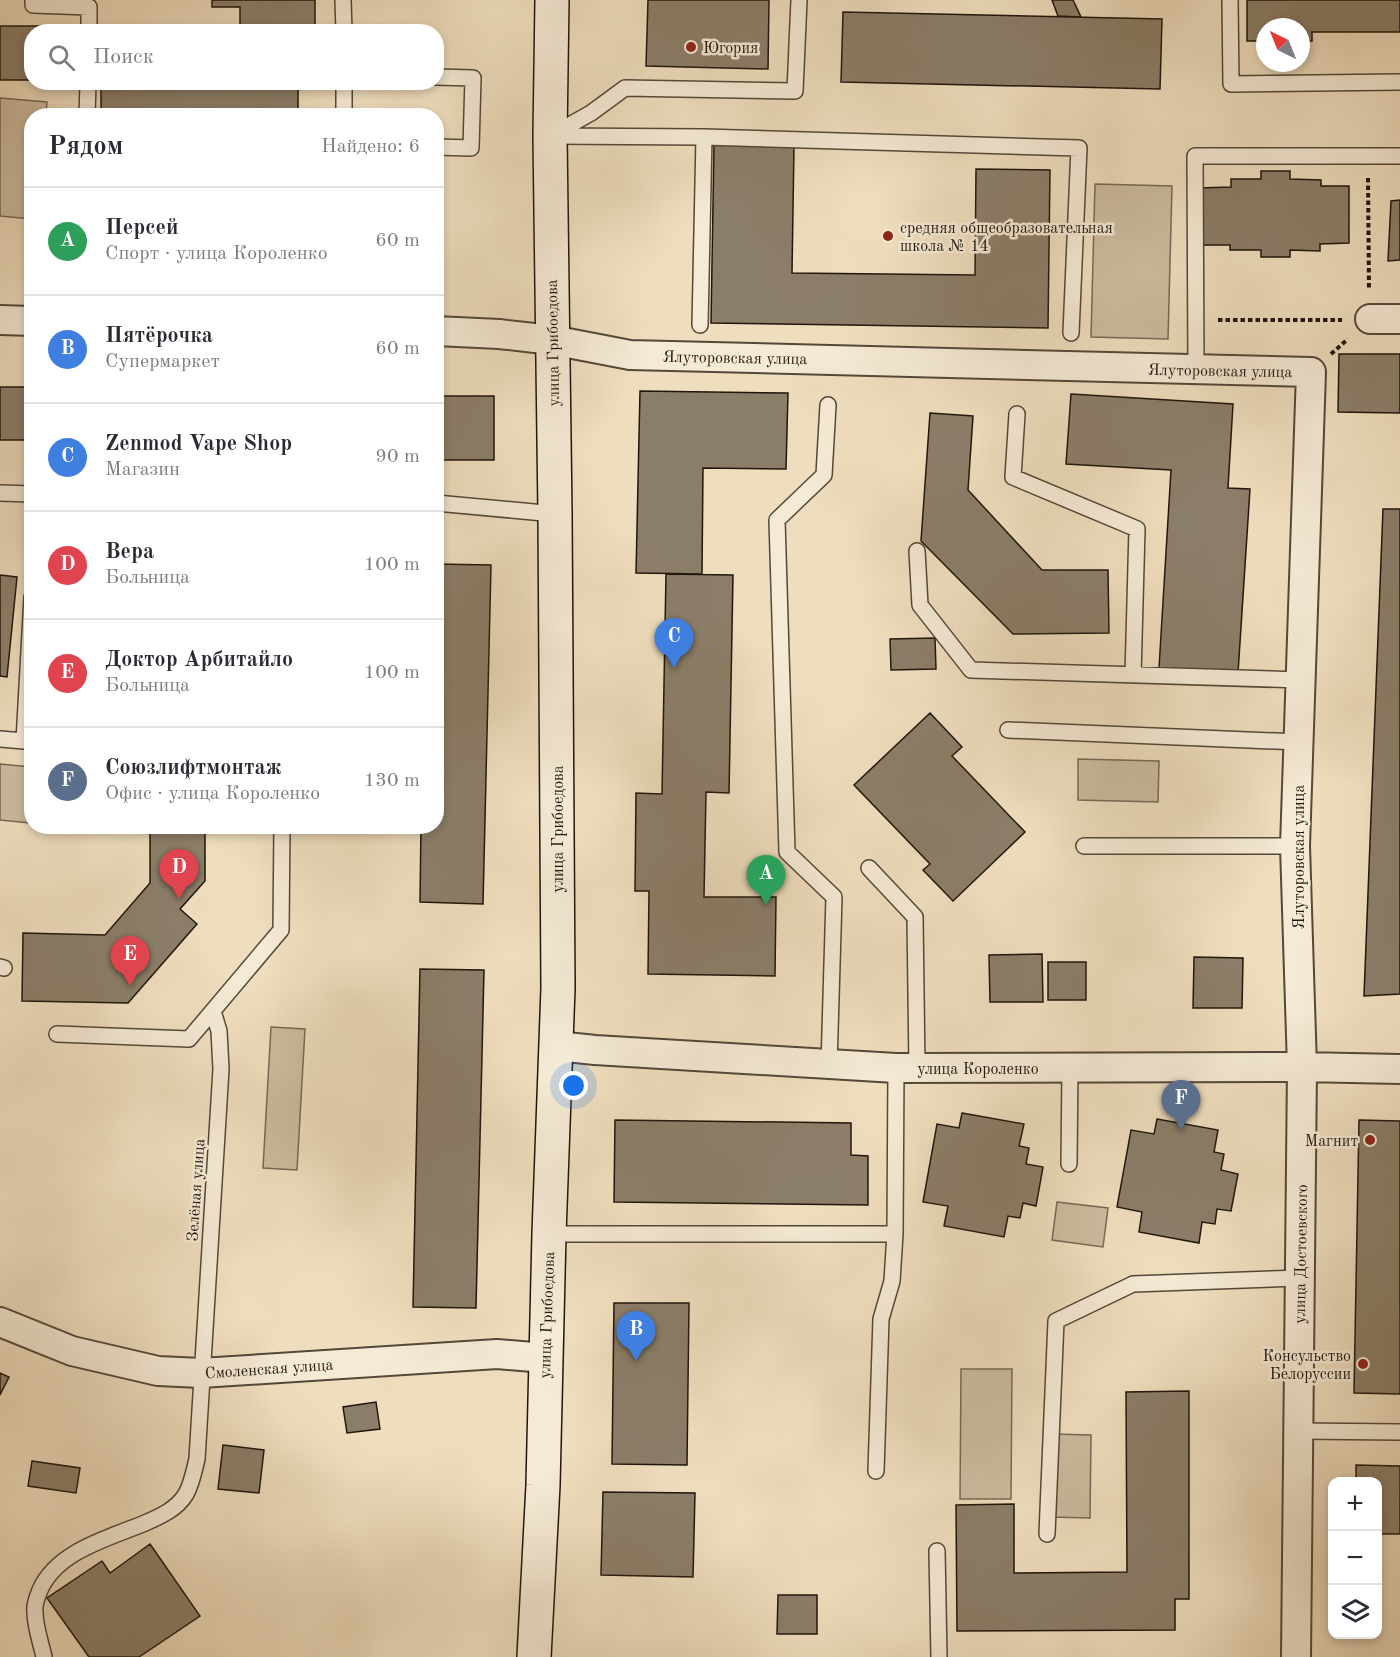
<!DOCTYPE html>
<html lang="ru">
<meta charset="utf-8">
<style>
:root{--surface:#fff;--page:#f7f7f7;--text:#2b2b33;--muted:#7c7c81;--line:#e1e1e2;--accent:#7c3aed}
body{margin:0;font-family:"Old Standard TT",serif;background:var(--page);color:var(--text)}
.controls{position:absolute;right:18px;bottom:18px;display:grid;overflow:hidden;border-radius:12px;box-shadow:0 3px 9px #0003}
.controls button{width:54px;height:54px;display:grid;place-items:center;padding:0;border:0;border-bottom:2px solid var(--line);background:var(--surface);color:var(--text);font:30px sans-serif}
.compass{position:absolute;left:1256px;top:18px;width:54px;height:54px;border-radius:50%;background:var(--surface);box-shadow:0 3px 9px #0003;rotate:317deg}
.you{position:absolute;left:574px;top:1086px;width:21px;height:21px;margin:-15px;border:4px solid #fff;border-radius:50%;background:#1a73e8;box-shadow:0 0 0 9px #1a73e833}
.badge{display:grid;place-items:center;width:39px;height:39px;border-radius:50%;background:var(--accent);color:#fff;font-size:20px;font-weight:700}
.pin{position:absolute;translate:-50% -50px;filter:drop-shadow(0 2px 3px #0008)}
.pin::after{content:'';position:absolute;top:32px;width:21px;height:18px;background:inherit;clip-path:polygon(0 0,100% 0,50% 100%)}
.list{margin:0;padding:0;list-style:none}
h2{display:flex;justify-content:space-between;align-items:center;height:78px;margin:0;padding:0 24px;font-size:26px}
h2 small{font-size:20px;font-weight:400;color:var(--muted)}
.list li{display:grid;grid-template-columns:39px 1fr auto;gap:18px;align-items:center;box-sizing:border-box;height:108px;padding:0 24px;border-top:2px solid var(--line)}
.list b{display:block;font-size:22px;white-space:nowrap}
.list p{margin:0;font-size:20px;white-space:nowrap;color:var(--muted)}
.list em{font-size:20px;font-style:normal;color:var(--muted)}
.icon{flex:none;width:33px;height:33px;fill:none;stroke:currentColor;stroke-width:2;stroke-linecap:round;stroke-linejoin:round}
.map{position:relative;flex:none;width:1400px;height:1657px;overflow:hidden}
.search{position:absolute;background:var(--surface);box-shadow:0 3px 9px #0003;left:24px;top:24px;width:420px;height:66px;display:flex;align-items:center;gap:15px;box-sizing:border-box;padding:0 21px;border-radius:24px;color:var(--muted);font-size:22px}
.panel{position:absolute;background:var(--surface);box-shadow:0 3px 9px #0003;left:24px;top:108px;width:420px;height:726px;border-radius:24px}
.map>svg:first-child{display:block}
.green{fill:#ccbca0;stroke:#766956;stroke-width:1.5}
.building{fill:#8b7e69;stroke:#1f160d;stroke-width:1.5}
.lines{fill:none;stroke-linecap:round;stroke-linejoin:round}
.lane-casing{stroke:#534839;stroke-width:18}
.street-casing{stroke:#534839;stroke-width:32}
.secondary-casing{stroke:#1f160d;stroke-width:36}
.path{stroke:#1f160d;stroke-width:4;stroke-dasharray:4.5 3;stroke-linecap:butt}
.lane{stroke:#f5ead5;stroke-width:15}
.street{stroke:#f5ead5;stroke-width:28}
.secondary{stroke:#f5ead5;stroke-width:33}
.poi-dot{fill:#8f2418;stroke:#f5ead5;stroke-width:2}
.labels{text-anchor:middle;stroke-width:5;stroke-linejoin:round;paint-order:stroke}
.poi-label{font-size:16px;fill:#1f160d;stroke:#f5ead5;text-anchor:start}
.street-label{font-size:16px;fill:#1f160d;stroke:#f5ead5}
</style>
<div class="map">
<svg width="1400" height="1657" viewBox="0 0 1400 1657">
<rect width="100%" height="100%" fill="#efdebe"/>
<filter id="stains"><feTurbulence type="fractalNoise" baseFrequency=".00333" numOctaves="4"/><feColorMatrix values="0 0 0 0 .2 0 0 0 0 .09 0 0 0 0 .02 0 0 0 .5 -.17"/></filter>
<radialGradient id="worn" r=".72"><stop offset=".6" stop-color="#630" stop-opacity="0"/><stop offset="1" stop-color="#630" stop-opacity=".3"/></radialGradient>
<path class="green" d="M 0,98 L 47,102 L 46,115 L 32,116 L 31,219 L 0,216 Z
M 1095,184 L 1172,186 L 1168,339 L 1091,337 Z
M 1078,759 L 1159,761 L 1158,802 L 1078,800 Z
M 0,764 L 31,767 L 32,798 L 29,823 L 0,820 Z
M 271,1027 L 305,1029 L 297,1170 L 263,1168 Z
M 1057,1202 L 1108,1208 L 1103,1247 L 1052,1240 Z
M 961,1369 L 1012,1369 L 1011,1499 L 960,1499 Z
M 1052,1434 L 1091,1435 L 1090,1518 L 1051,1517 Z"/>
<path class="building" d="M 212,0 L 315,0 L 315,32 L 240,32 L 240,7 L 212,7 Z
M 648,0 L 769,0 L 768,69 L 646,66 Z
M 1052,0 L 1073,0 L 1081,17 L 1058,16 Z
M 1247,0 L 1400,0 L 1400,32 L 1312,32 L 1312,41 L 1301,41 L 1301,27 L 1265,27 L 1265,41 L 1247,41 Z
M 843,12 L 1162,19 L 1160,89 L 841,82 Z
M 0,26 L 69,26 L 69,32 L 32,32 L 32,80 L 0,80 Z
M 240,82 L 298,82 L 298,116 L 101,116 L 101,86 L 240,87 Z
M 714,145 L 794,146 L 792,273 L 975,275 L 976,169 L 1050,170 L 1048,328 L 711,323 Z
M 1261,171 L 1290,171 L 1290,179 L 1321,180 L 1321,186 L 1349,186 L 1349,243 L 1320,244 L 1320,251 L 1290,250 L 1290,257 L 1261,257 L 1261,250 L 1230,250 L 1230,245 L 1199,245 L 1199,188 L 1231,187 L 1231,179 L 1261,179 Z
M 1400,200 L 1400,260 L 1388,261 L 1391,201 Z
M 1339,354 L 1400,354 L 1400,413 L 1338,412 Z
M 0,387 L 32,387 L 32,440 L 0,440 Z
M 640,391 L 788,393 L 786,469 L 703,468 L 702,574 L 636,573 Z
M 1071,394 L 1233,404 L 1228,488 L 1250,489 L 1238,673 L 1159,668 L 1171,470 L 1066,464 Z
M 436,396 L 494,396 L 494,460 L 436,460 Z
M 930,413 L 973,416 L 968,490 L 1042,570 L 1108,570 L 1109,633 L 1013,634 L 921,541 Z
M 1383,509 L 1400,509 L 1400,994 L 1364,996 Z
M 436,564 L 491,565 L 483,904 L 420,902 L 421,826 L 436,826 Z
M 666,574 L 733,575 L 729,793 L 706,792 L 704,897 L 776,897 L 775,976 L 648,974 L 649,891 L 635,891 L 636,793 L 662,794 Z
M 0,575 L 17,577 L 7,677 L 0,676 Z
M 935,638 L 936,669 L 891,670 L 890,639 Z
M 930,713 L 962,747 L 952,756 L 1025,832 L 953,901 L 923,870 L 930,864 L 854,785 Z
M 150,826 L 205,826 L 205,881 L 180,909 L 197,924 L 128,1003 L 22,1001 L 23,933 L 105,935 L 150,883 Z
M 1042,954 L 1043,1002 L 990,1002 L 989,955 Z
M 1194,957 L 1243,958 L 1242,1008 L 1193,1008 Z
M 1048,962 L 1086,962 L 1086,1000 L 1048,1000 Z
M 420,969 L 484,970 L 476,1308 L 413,1307 Z
M 962,1113 L 1024,1124 L 1019,1146 L 1029,1148 L 1026,1164 L 1043,1167 L 1036,1206 L 1023,1203 L 1020,1218 L 1008,1216 L 1004,1237 L 944,1226 L 948,1206 L 923,1202 L 937,1124 L 959,1128 Z
M 1157,1119 L 1218,1130 L 1214,1152 L 1224,1154 L 1221,1170 L 1238,1174 L 1231,1211 L 1217,1209 L 1215,1224 L 1202,1222 L 1199,1243 L 1139,1232 L 1142,1212 L 1117,1207 L 1131,1130 L 1154,1134 Z
M 615,1120 L 851,1123 L 851,1155 L 868,1156 L 868,1205 L 614,1202 Z
M 1359,1120 L 1400,1121 L 1400,1394 L 1354,1393 Z
M 614,1303 L 689,1303 L 687,1465 L 612,1464 Z
M 0,1373 L 9,1377 L 0,1395 Z
M 1189,1391 L 1189,1599 L 1175,1599 L 1175,1630 L 957,1631 L 956,1505 L 1014,1504 L 1014,1573 L 1127,1572 L 1126,1392 Z
M 376,1402 L 380,1429 L 347,1433 L 343,1407 Z
M 223,1445 L 264,1450 L 259,1493 L 218,1489 Z
M 32,1461 L 80,1468 L 76,1493 L 28,1486 Z
M 1356,1465 L 1400,1466 L 1400,1534 L 1378,1534 L 1378,1482 L 1356,1482 Z
M 603,1492 L 695,1493 L 693,1577 L 601,1575 Z
M 150,1544 L 200,1616 L 139,1657 L 89,1657 L 47,1598 L 102,1561 L 110,1573 Z
M 778,1595 L 817,1595 L 817,1634 L 777,1634 Z"/>
<g class="lines">
<g class="lane-casing">
<path id="lane" d="M 33,0 L 33,5 L 89,7 L 89,32
M 343,0 L 344,32
M 1230,0 L 1231,84 L 1400,82
M 436,77 L 473,78 L 471,148 L 436,147
M 344,82 L 344,116
M 87,116 L 88,82
M 704,137 L 1079,148 L 1071,333
M 700,325 L 704,137 L 550,136 L 591,113 L 625,88 L 795,91 L 799,0
M 1196,369 L 1195,156 L 1400,156
M 828,405 L 824,475 L 777,520 L 787,852 L 834,897 L 829,1065
M 1017,414 L 1013,477 L 1137,529 L 1133,675
M 0,493 L 32,494
M 436,503 L 555,514
M 917,551 L 920,605 L 971,670 L 1301,680
M 1008,730 L 1299,742
M 0,739 L 24,741 L 32,597
M 1084,846 L 1295,846
M 869,868 L 915,917 L 917,1068
M 0,967 L 4,968
M 57,1034 L 189,1039 L 281,930 L 282,826
M 1069,1164 L 1070,1068
M 549,1234 L 895,1234 L 896,1068
M 1298,1431 L 1400,1432
M 876,1471 L 881,1319 L 892,1281 L 895,1234
M 1047,1534 L 1056,1321 L 1133,1284 L 1300,1278
M 937,1551 L 939,1657
M 44,1657 C 41,1643 35,1627 35,1612 C 34,1605 37,1597 40,1590 C 57,1551 109,1538 145,1523 C 161,1516 177,1509 186,1494 C 192,1483 194,1471 197,1459 L 221,1069 L 219,1031 L 213,1011"/>
</g>
<g class="street-casing">
<path id="street" d="M 1370,319 L 1400,319
M 0,320 L 32,321
M 436,331 L 499,334 L 552,340 L 630,355 L 1311,372 L 1295,846 L 1302,1067 L 1296,1657
M 557,1046 L 595,1050 L 896,1068 L 1302,1067 L 1400,1069
M 0,1322 L 72,1351 L 158,1371 L 201,1373 L 497,1354 L 545,1358"/>
</g>
<g class="secondary-casing">
<path id="secondary" d="M 534,1657 L 543,1485 L 549,1234 L 558,988 L 555,514 L 550,136 L 552,0"/>
</g>
<path class="path" d="M 1368,178 L 1369,290
M 1218,320 L 1342,320
M 1331,354 L 1348,339"/>
<use href="#lane" class="lane"/>
<use href="#street" class="street"/>
<use href="#secondary" class="secondary"/>
</g>
<g class="poi-dot">
<circle cx="691" cy="47" r="6"/>
<circle cx="888" cy="236" r="6"/>
<circle cx="1370" cy="1140" r="6"/>
<circle cx="1363" cy="1364" r="6"/>
</g>
<g class="labels">
<g class="poi-label">
<text x="703" y="53">Югория</text>
<text x="900" y="233">средняя общеобразовательная<tspan x="900" dy="18">школа № 14</tspan></text>
<text x="1358" y="1146" text-anchor="end">Магнит</text>
<text x="1351" y="1361" text-anchor="end">Консульство<tspan x="1351" dy="18">Белоруссии</tspan></text>
</g>
<g class="street-label">
<text transform="translate(552 343) rotate(-91)" y="6">улица Грибоедова</text>
<text transform="translate(735 357) rotate(1)" y="6">Ялуторовская улица</text>
<text transform="translate(1220 370) rotate(1)" y="6">Ялуторовская улица</text>
<text transform="translate(557 829) rotate(-90)" y="6">улица Грибоедова</text>
<text transform="translate(1298 857) rotate(-90)" y="6">Ялуторовская улица</text>
<text x="978" y="1074">улица Короленко</text>
<text transform="translate(195 1190) rotate(-86)" y="6">Зелёная улица</text>
<text transform="translate(1300 1254) rotate(-89)" y="6">улица Достоевского</text>
<text transform="translate(546 1315) rotate(-88)" y="6">улица Грибоедова</text>
<text transform="translate(269 1368) rotate(-4)" y="6">Смоленская улица</text>
</g>
</g>
<rect width="100%" height="100%" filter="url(#stains)"/>
<rect width="100%" height="100%" fill="url(#worn)"/>
</svg>
<div class="controls">
<button>+</button>
<button>−</button>
<button><svg class="icon" aria-label="layers" viewBox="0 0 24 24"><path d="M12 4l9 5-9 5-9-5zM3 14l9 5 9-5"/></svg></button>
</div>
<svg class="compass" viewBox="-18 -18 36 36"><path d="M0-13l5 13h-10z" fill="#e53935"/><path d="M0 13l5-13h-10z" fill="#7c7c81"/></svg>
<div class="you"></div>
<div class="pin badge" style="left:766px;top:905px;background:#2e9e5b">A</div>
<div class="pin badge" style="left:636px;top:1361px;background:#3f7fe0">B</div>
<div class="pin badge" style="left:674px;top:668px;background:#3f7fe0">C</div>
<div class="pin badge" style="left:179px;top:899px;background:#e0444e">D</div>
<div class="pin badge" style="left:130px;top:986px;background:#e0444e">E</div>
<div class="pin badge" style="left:1181px;top:1130px;background:#5c6f8a">F</div>
<div class="search"><svg class="icon" aria-label="search" viewBox="0 0 24 24"><circle cx="10" cy="10" r="6"/><path d="M15 15l6 6"/></svg>Поиск</div>
<section class="panel">
<h2>Рядом<small>Найдено: 6</small></h2>
<ul class="list">
<li><span class="badge" style="background:#2e9e5b">A</span><div><b>Персей</b><p>Спорт · улица Короленко</p></div><em>60 m</em></li>
<li><span class="badge" style="background:#3f7fe0">B</span><div><b>Пятёрочка</b><p>Супермаркет</p></div><em>60 m</em></li>
<li><span class="badge" style="background:#3f7fe0">C</span><div><b>Zenmod Vape Shop</b><p>Магазин</p></div><em>90 m</em></li>
<li><span class="badge" style="background:#e0444e">D</span><div><b>Вера</b><p>Больница</p></div><em>100 m</em></li>
<li><span class="badge" style="background:#e0444e">E</span><div><b>Доктор Арбитайло</b><p>Больница</p></div><em>100 m</em></li>
<li><span class="badge" style="background:#5c6f8a">F</span><div><b>Союзлифтмонтаж</b><p>Офис · улица Короленко</p></div><em>130 m</em></li>
</ul>
</section>
</div>
